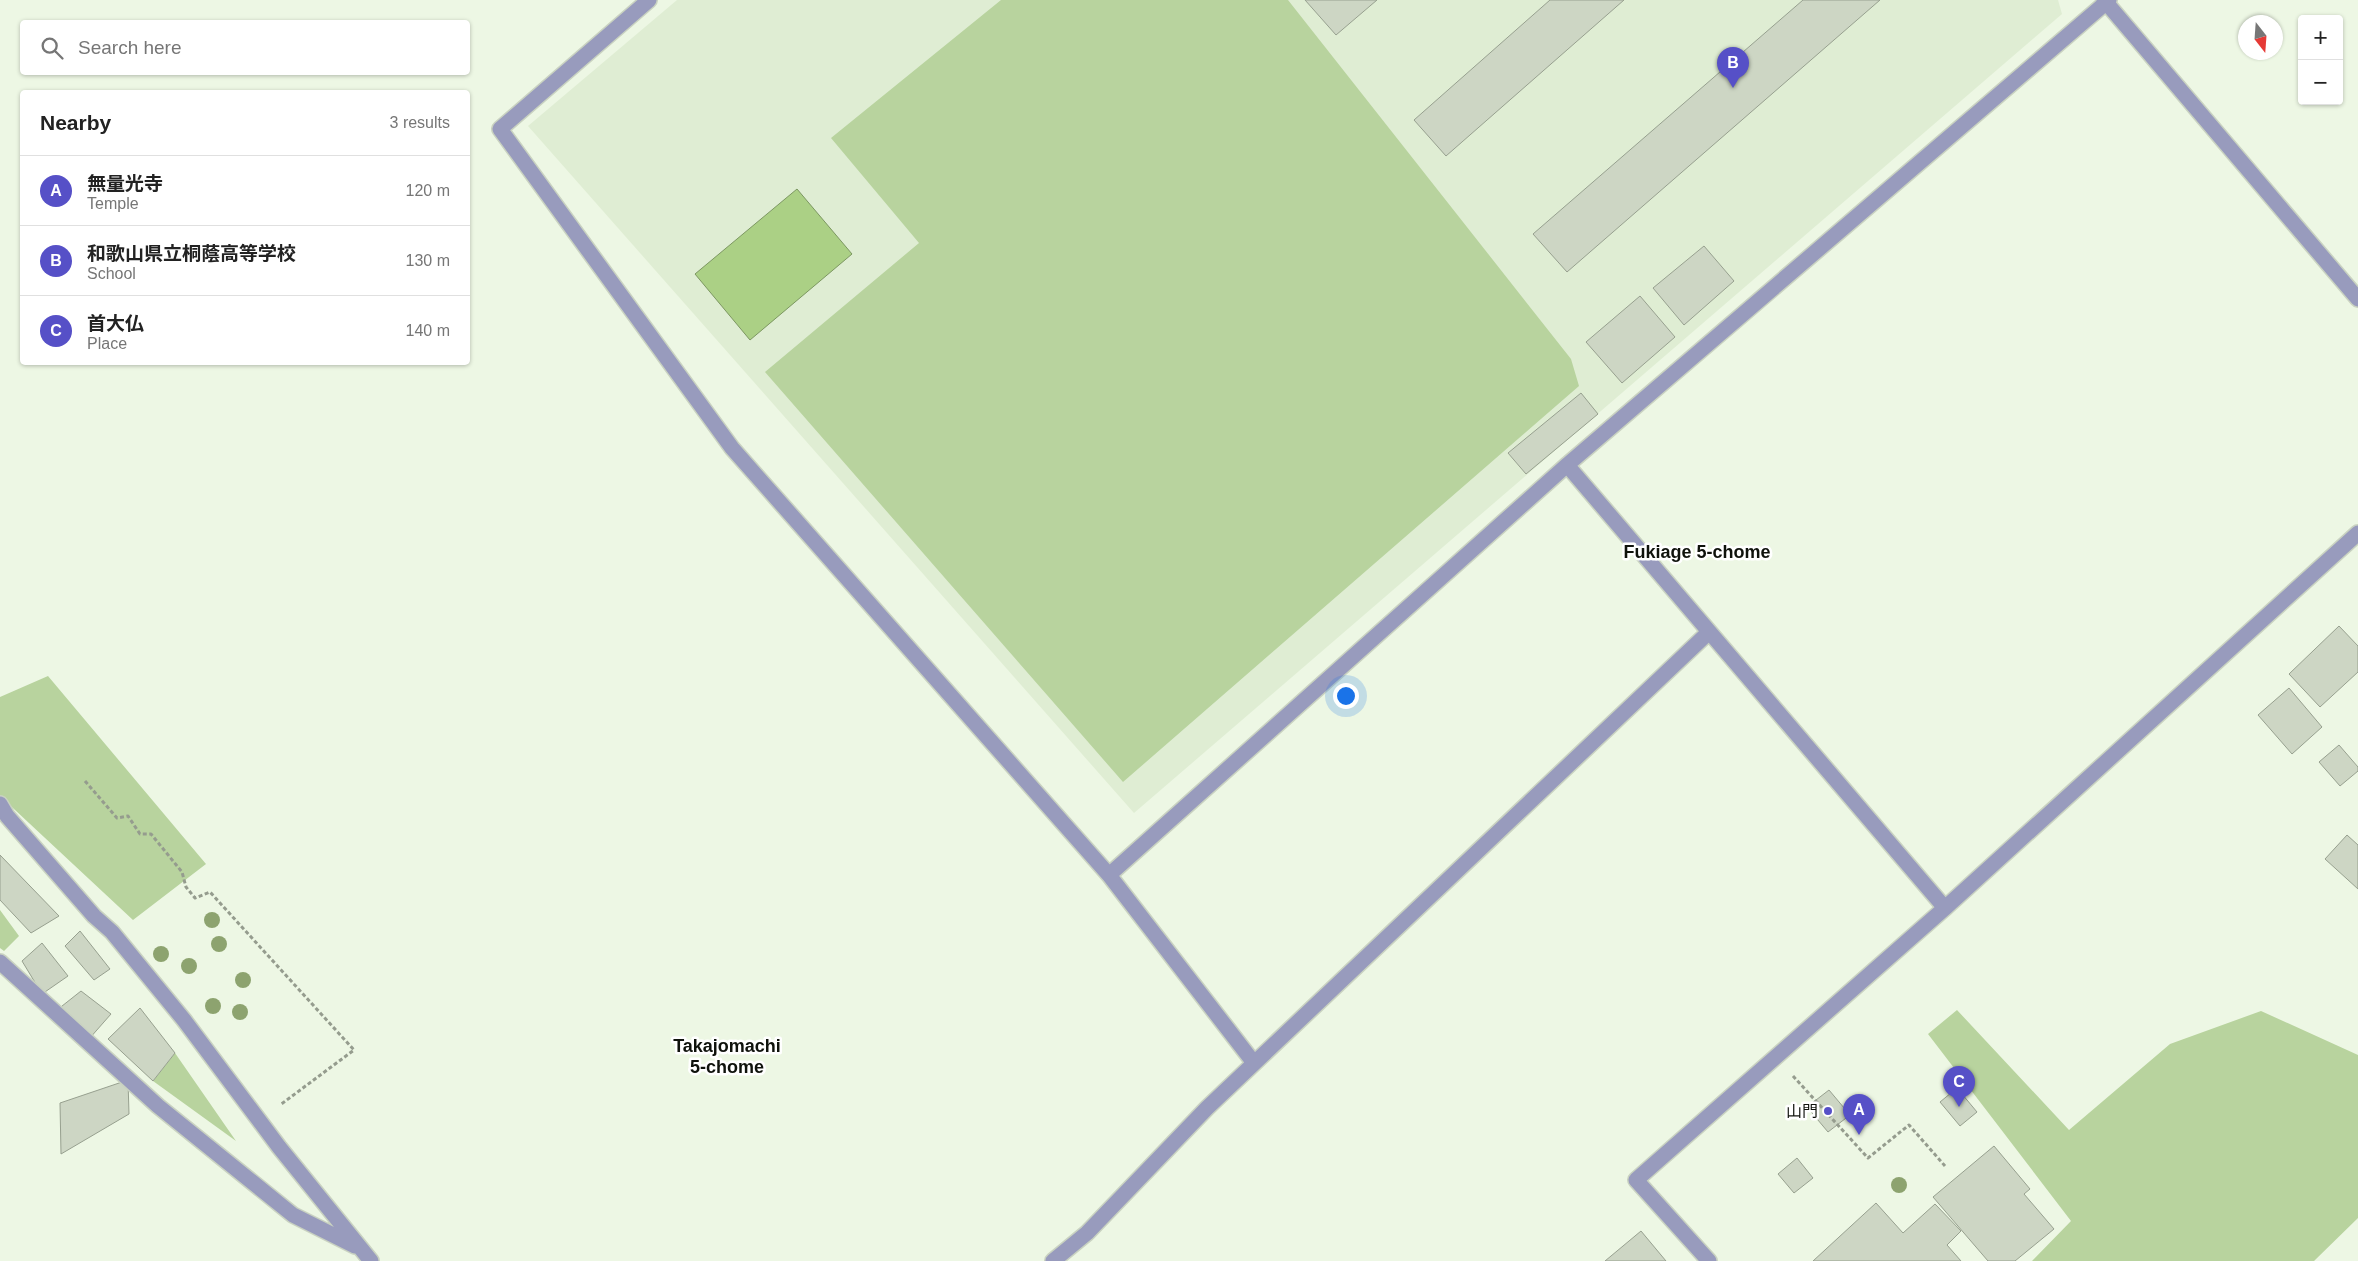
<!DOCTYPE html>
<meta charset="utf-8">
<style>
:root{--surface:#fff;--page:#f6f6f6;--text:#222;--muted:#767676;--line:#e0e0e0;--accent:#5650c7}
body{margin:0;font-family:Arial,"Noto Sans JP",sans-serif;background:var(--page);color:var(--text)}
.controls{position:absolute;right:15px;top:15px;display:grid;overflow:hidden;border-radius:5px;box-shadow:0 1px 4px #0004}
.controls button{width:45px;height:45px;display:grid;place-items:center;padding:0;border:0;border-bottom:1px solid var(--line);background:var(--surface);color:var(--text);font:25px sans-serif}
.compass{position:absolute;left:2238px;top:15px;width:45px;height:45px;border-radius:50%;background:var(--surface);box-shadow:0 1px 4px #0004;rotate:163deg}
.you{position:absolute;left:1345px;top:695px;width:18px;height:18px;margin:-12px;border:4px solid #fff;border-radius:50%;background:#1a73e8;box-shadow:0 0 0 8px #1a73e833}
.badge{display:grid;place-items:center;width:32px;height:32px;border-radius:50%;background:var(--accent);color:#fff;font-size:16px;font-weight:700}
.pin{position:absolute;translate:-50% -41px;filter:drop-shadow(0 1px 2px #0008)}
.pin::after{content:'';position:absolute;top:26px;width:18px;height:15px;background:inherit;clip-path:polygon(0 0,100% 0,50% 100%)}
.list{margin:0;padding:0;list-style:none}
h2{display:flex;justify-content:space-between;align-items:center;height:65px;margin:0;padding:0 20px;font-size:21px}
h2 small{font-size:16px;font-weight:400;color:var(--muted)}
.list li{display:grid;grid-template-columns:32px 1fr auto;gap:15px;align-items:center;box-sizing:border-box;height:70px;padding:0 20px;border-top:1px solid var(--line)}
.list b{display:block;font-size:19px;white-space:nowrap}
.list p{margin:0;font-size:16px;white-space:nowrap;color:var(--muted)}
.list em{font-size:16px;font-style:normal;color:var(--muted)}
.icon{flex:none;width:28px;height:28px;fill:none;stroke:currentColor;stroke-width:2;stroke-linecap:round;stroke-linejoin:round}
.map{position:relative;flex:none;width:2358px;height:1261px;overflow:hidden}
.search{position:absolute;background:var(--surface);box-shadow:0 1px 4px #0004;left:20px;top:20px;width:450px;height:55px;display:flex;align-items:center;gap:12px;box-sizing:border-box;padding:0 18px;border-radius:5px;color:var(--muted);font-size:19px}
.panel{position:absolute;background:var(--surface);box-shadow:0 1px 4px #0004;left:20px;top:90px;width:450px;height:275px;border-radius:5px}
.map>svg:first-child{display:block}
.built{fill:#dfedd3}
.green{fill:#b8d39e}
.water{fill:#abd085;stroke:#7c9761}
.building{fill:#cdd6c4;stroke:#97a08f}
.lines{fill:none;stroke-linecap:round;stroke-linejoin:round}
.street-casing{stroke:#c9d2c1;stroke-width:18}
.path{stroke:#959c8e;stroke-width:3;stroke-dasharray:4 2.5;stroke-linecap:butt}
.street{stroke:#989bbd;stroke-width:15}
.tree{fill:#8da36f}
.poi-dot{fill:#5650c7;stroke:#fff;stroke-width:2}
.labels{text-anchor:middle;stroke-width:5;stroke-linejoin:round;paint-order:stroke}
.poi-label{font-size:16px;fill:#0f120c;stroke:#fff;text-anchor:end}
.neighbourhood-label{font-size:18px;font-weight:bold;fill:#0f120c;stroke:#fff}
</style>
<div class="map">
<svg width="2358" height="1261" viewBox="0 0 2358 1261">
<rect width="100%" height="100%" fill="#edf7e4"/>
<path class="built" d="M 677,0 L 2058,0 L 2062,14 L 1134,813 L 528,126 Z"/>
<path class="green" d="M 1001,0 L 1288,0 L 1571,359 L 1579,386 L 1123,782 L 765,372 L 919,243 L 831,138 Z
M 48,676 L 206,864 L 133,920 L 0,796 L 0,697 Z
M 0,910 L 19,936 L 4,951 L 0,948 Z
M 1957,1010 L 2069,1130 L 2170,1044 L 2261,1011 L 2358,1055 L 2358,1218 L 2314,1261 L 2032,1261 L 2071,1221 L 1928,1034 Z
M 175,1053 L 236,1141 L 153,1081 Z"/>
<path class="water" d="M 797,189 L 852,254 L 750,340 L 695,274 Z"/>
<path class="building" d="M 1305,0 L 1377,0 L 1336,35 Z
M 1550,0 L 1624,0 L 1446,156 L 1414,120 Z
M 1803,0 L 1880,0 L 1567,272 L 1533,234 Z
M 1704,246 L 1734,281 L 1684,325 L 1653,288 Z
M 1640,296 L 1675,337 L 1622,383 L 1586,342 Z
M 1581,393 L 1598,414 L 1526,474 L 1508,453 Z
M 2339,626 L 2358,646 L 2358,672 L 2320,707 L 2289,674 Z
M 2289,688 L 2322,727 L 2292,754 L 2258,715 Z
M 2339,745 L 2358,767 L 2358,771 L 2340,786 L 2319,762 Z
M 2347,835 L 2358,845 L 2358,889 L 2325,859 Z
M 0,855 L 59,916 L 31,933 L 0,900 Z
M 80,931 L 110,969 L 94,980 L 65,946 Z
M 42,943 L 68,976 L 42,994 L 22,961 Z
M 81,991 L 111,1014 L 89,1039 L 57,1010 Z
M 140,1008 L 175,1053 L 153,1081 L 108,1039 Z
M 128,1080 L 129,1114 L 61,1154 L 60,1103 Z
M 1957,1088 L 1977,1112 L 1960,1126 L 1940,1102 Z
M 1829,1090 L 1850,1115 L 1828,1132 L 1807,1107 Z
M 1994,1146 L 2030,1189 L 2024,1194 L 2054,1229 L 2015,1261 L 1988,1261 L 1933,1197 Z
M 1797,1158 L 1813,1178 L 1794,1193 L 1778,1174 Z
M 1876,1203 L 1903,1233 L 1935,1204 L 1961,1231 L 1947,1245 L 1961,1261 L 1813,1261 Z
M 1641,1231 L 1666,1261 L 1605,1261 Z"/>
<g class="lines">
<g class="street-casing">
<path id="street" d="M 649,0 L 500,129 L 732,448 L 1109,875 L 1254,1063
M 2104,0 L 2358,299
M 1567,465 L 1945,908
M 0,804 L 7,816 L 94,916 L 112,932 L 184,1020 L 279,1147 L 371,1261
M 1109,875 L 1567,465 L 2109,0
M 0,962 L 158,1106 L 293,1215 L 355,1246
M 1053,1261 L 1087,1233 L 1207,1108 L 1709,632
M 1709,1261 L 1636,1180 L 1945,908 L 2358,533"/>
</g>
<path class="path" d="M 85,781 L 117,818 L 128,816 L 140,834 L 151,834 L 182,872 L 186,887 L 195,898 L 210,892 L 354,1050 L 280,1105
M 1793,1076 L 1868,1158 L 1909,1125 L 1945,1166"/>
<use href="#street" class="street"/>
</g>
<g class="tree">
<circle cx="212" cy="920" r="8"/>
<circle cx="219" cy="944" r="8"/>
<circle cx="161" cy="954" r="8"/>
<circle cx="189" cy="966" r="8"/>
<circle cx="243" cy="980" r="8"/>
<circle cx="213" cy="1006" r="8"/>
<circle cx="240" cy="1012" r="8"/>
<circle cx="1899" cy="1185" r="8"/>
</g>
<circle class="poi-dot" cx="1828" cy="1111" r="5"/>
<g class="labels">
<g class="poi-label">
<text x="1818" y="1117">山門</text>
</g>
<g class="neighbourhood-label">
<text x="1697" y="558">Fukiage 5-chome</text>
<text x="727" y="1052">Takajomachi<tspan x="727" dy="21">5-chome</tspan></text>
</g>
</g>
</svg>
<div class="controls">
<button>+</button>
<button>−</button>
</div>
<svg class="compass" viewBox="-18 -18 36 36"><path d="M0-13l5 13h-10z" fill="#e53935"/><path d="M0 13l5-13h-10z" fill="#767676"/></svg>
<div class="you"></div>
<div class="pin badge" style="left:1859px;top:1135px">A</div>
<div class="pin badge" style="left:1733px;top:88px">B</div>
<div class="pin badge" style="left:1959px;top:1107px">C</div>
<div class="search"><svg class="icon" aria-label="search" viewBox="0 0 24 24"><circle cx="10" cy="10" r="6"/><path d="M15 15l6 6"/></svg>Search here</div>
<section class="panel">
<h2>Nearby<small>3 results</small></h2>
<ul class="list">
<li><span class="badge">A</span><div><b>無量光寺</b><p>Temple</p></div><em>120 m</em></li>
<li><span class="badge">B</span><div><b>和歌山県立桐蔭高等学校</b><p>School</p></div><em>130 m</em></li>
<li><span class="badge">C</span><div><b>首大仏</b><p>Place</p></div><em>140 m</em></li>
</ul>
</section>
</div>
